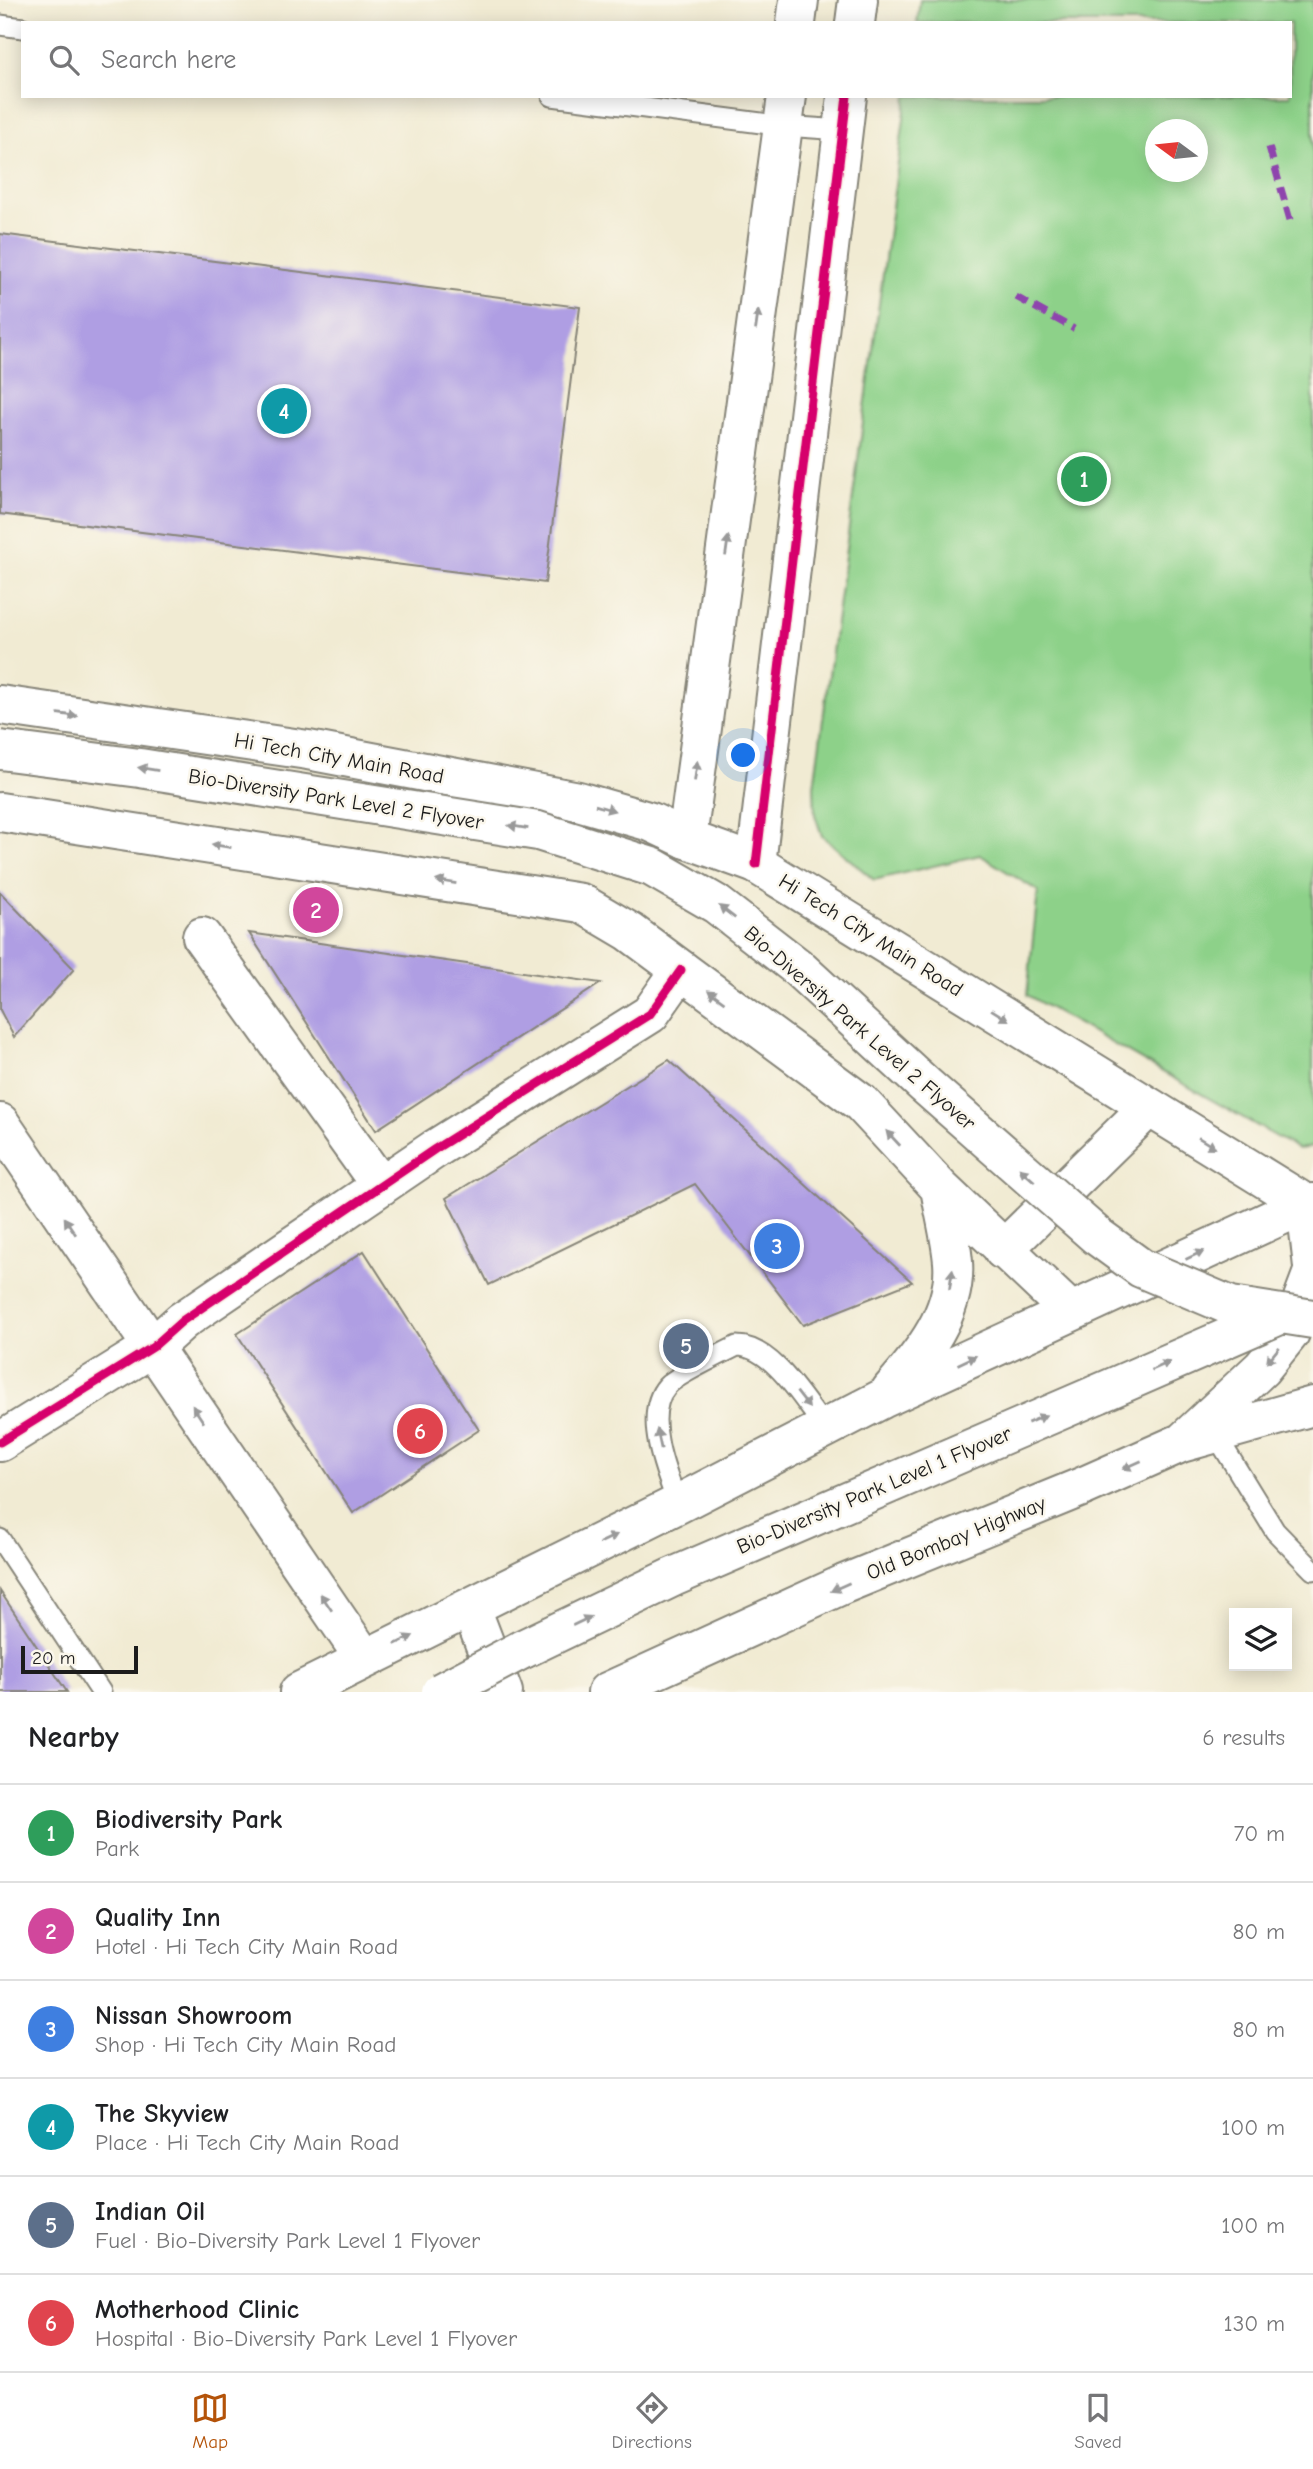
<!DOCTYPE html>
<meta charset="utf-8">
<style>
:root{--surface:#fff;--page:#f6f6f6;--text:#202124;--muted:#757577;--line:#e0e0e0;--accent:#b45309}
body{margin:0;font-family:"Comic Neue",sans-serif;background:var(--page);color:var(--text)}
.controls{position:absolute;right:21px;bottom:21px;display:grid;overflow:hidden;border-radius:0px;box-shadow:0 4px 18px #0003}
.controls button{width:63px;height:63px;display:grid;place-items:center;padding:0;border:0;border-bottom:2px solid var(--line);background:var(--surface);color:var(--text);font:35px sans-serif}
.compass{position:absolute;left:1145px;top:119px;width:63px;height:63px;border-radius:50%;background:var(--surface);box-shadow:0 4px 18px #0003;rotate:285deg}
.scale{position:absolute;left:21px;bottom:18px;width:117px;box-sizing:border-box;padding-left:7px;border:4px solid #1c1c1c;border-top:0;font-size:19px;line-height:24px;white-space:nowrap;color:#1c1c1c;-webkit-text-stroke:5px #fbf7ec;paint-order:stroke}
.you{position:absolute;left:744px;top:756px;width:24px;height:24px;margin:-18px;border:5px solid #fff;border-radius:50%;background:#1a73e8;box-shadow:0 0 0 10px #1a73e833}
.badge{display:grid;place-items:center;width:46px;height:46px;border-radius:50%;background:var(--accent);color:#fff;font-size:23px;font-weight:700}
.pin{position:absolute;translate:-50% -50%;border:4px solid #fff;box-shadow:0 2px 7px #0006}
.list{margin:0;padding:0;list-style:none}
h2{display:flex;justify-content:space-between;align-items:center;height:91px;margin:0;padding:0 28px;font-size:30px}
h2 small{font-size:23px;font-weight:400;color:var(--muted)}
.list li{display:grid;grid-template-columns:46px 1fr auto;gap:21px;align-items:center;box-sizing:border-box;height:98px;padding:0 28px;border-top:2px solid var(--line)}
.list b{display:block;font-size:26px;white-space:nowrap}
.list p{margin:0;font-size:23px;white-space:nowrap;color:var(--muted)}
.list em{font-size:23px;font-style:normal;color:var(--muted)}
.icon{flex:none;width:38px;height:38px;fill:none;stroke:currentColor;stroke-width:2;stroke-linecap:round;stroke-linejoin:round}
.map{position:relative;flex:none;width:1313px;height:1692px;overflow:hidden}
.search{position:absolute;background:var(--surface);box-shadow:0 4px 18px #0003;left:21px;right:21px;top:21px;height:77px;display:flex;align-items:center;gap:18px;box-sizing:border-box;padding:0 24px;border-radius:0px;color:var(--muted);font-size:26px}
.sheet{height:679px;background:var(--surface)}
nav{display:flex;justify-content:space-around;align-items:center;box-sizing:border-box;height:98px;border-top:2px solid var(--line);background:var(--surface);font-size:19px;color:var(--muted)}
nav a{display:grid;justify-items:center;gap:4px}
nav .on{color:var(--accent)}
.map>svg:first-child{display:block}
.green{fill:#8dd189;stroke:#547652;stroke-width:2;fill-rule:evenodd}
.building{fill:#af9ee3}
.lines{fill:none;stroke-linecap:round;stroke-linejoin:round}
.lane-casing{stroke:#868478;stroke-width:23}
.street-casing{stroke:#868478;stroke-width:42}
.secondary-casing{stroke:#868478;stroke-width:42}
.primary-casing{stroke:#868478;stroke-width:42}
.lane{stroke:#fff;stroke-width:19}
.street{stroke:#fff;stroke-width:38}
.secondary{stroke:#fff;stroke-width:38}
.primary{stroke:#fff;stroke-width:38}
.primary-bridge-casing{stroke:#868478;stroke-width:42;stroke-linecap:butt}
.primary-bridge{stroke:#fff;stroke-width:38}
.quiet{stroke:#8e44ad;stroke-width:7;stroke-dasharray:14 7;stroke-linecap:butt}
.cycleway-casing{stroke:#fbf7ec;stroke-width:13}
.cycleway{stroke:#d6006c;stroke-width:9}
.oneway{fill:#999}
.labels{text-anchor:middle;stroke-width:5;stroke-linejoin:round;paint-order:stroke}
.street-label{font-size:21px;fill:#1c1c1c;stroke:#fbf7ec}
</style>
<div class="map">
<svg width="1313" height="1692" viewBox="0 0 1313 1692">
<rect width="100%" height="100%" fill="#fbf7ec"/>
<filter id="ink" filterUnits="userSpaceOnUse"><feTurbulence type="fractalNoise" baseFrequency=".0143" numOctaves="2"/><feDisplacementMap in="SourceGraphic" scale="14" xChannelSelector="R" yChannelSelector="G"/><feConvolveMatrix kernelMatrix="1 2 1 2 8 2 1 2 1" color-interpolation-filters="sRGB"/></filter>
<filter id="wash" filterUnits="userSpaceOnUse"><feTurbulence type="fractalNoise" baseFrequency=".00686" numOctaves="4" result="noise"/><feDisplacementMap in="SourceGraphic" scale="28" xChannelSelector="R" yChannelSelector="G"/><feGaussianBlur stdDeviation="1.57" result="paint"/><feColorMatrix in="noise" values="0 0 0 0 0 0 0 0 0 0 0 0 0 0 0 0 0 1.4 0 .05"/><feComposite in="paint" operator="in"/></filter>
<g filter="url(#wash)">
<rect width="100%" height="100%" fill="#f1ebd3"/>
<path class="green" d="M 920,0 L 1313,0 L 1313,1147 L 1298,1149 L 1027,995 L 1038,891 L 980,855 L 874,880 L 822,836 L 815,815 L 814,786 L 907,96 L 1290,96 L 1290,23 L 917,23 ZM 1156,130 L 1198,130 L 1198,172 L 1156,172 Z"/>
<g id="blocks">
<path class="building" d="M 0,234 L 580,307 L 545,583 L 0,514 Z
M 0,892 L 74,969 L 14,1037 L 0,1010 Z
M 249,933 L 601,983 L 376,1130 Z
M 669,1060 L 912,1282 L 803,1325 L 695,1184 L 489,1285 L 446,1198 Z
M 364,1251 L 479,1430 L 353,1513 L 237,1334 Z
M 0,1591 L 67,1692 L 0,1692 Z"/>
</g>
</g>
<g filter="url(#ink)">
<use href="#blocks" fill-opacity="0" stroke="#868478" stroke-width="2"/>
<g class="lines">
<g class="lane-casing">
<path id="lane" d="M 0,25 L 23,28
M 552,96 L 784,126 L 842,130
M 1216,1435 L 1275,1531 L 1313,1570
M 678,1504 C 666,1474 642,1414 667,1386 C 675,1376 723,1353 737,1346 C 773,1346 805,1403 826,1429
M 0,1539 L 101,1692"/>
</g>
<g class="street-casing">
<path id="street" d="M 202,937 L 381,1186
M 0,1442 L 153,1347 L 182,1321 L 435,1149 L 650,1014 L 681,970"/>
</g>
<g class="secondary-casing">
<path id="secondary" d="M 796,23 L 799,0
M 855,23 L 858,0
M 687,839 L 787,96
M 756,864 L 847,96
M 0,1123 L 364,1658"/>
</g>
<g class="primary-casing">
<path id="primary" d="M 0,705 L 308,750 L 578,801 L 651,822 L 687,839 L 756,864 L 1306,1204
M 0,812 L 581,903 L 630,932 L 861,1103 L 940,1188 L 1071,1312
M 1306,1204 L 1313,1267
M 1003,1250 L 1149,1107
M 891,1390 C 922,1355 957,1312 953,1262 C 951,1238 944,1212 940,1188
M 1185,1440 L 1262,1368 L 1290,1333 L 1313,1272
M 471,1608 L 503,1692
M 521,1650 L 673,1577 L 1098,1394
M 299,1692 L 678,1504 L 882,1399 L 1306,1204 L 1313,1203
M 607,1692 L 844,1584 L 1084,1486 L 1181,1443 L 1313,1406"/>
</g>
<use href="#lane" class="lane"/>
<use href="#street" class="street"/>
<use href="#secondary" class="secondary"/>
<use href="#primary" class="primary"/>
<g class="primary-bridge-casing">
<path id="primary-bridge" d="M 0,750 L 140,768 L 538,831 L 652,867 L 716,904 L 796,966 L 925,1085 L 1097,1236 L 1141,1268 L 1231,1306 L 1313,1319
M 1098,1394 L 1282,1314
M 441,1692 L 521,1650"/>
</g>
<use href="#primary-bridge" class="primary-bridge"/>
<path class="quiet" d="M 1269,147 L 1290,220
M 1016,297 L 1074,329"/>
<g class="cycleway-casing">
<path id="cycleway" d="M 756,864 L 847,96
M 0,1442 L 153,1347 L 182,1321 L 435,1149 L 650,1014 L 681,970"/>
</g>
<use href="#cycleway" class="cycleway"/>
</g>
<defs><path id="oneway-solid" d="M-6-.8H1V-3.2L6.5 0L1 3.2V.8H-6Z" transform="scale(1.75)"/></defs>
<g class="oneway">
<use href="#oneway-solid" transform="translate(757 320) rotate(-82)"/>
<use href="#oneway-solid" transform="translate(727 546) rotate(-82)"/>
<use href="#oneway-solid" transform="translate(68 715) rotate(8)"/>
<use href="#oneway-solid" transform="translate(148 769) rotate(-171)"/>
<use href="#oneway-solid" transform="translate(696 771) rotate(-82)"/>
<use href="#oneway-solid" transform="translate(605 808) rotate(16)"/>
<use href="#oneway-solid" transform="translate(518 827) rotate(-171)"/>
<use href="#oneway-solid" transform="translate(221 846) rotate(-171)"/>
<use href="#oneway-solid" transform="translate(446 882) rotate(-171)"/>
<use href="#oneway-solid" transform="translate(727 912) rotate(-142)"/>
<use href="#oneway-solid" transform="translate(716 996) rotate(-144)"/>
<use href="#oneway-solid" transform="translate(1000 1015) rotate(32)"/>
<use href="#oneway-solid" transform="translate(893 1138) rotate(-133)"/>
<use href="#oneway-solid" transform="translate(1207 1143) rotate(32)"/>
<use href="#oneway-solid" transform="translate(1027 1175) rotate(-139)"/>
<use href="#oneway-solid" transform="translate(70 1226) rotate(-124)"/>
<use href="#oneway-solid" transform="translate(1195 1255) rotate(-25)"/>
<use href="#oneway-solid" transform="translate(951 1279) rotate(-82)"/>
<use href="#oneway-solid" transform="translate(1273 1355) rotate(129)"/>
<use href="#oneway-solid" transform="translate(967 1360) rotate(-25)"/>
<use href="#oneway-solid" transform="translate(1161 1366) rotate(-24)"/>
<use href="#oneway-solid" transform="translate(803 1400) rotate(52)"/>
<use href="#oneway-solid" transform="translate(198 1414) rotate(-124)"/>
<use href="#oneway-solid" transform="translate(1037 1419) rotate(-23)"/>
<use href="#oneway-solid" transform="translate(659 1439) rotate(-102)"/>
<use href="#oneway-solid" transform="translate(1132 1465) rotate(156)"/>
<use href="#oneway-solid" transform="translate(608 1539) rotate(-26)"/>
<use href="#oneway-solid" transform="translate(840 1587) rotate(156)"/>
<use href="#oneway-solid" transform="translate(326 1602) rotate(-124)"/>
<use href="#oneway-solid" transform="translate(582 1621) rotate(-26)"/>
<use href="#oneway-solid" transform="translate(404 1640) rotate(-25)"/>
</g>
</g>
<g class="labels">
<g class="street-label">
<text transform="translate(339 758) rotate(10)" y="7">Hi Tech City Main Road</text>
<text transform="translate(336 799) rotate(9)" y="7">Bio-Diversity Park Level 2 Flyover</text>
<text transform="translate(871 935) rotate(32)" y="7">Hi Tech City Main Road</text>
<text transform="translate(860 1028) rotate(41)" y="7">Bio-Diversity Park Level 2 Flyover</text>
<text transform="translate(874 1490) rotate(-23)" y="7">Bio-Diversity Park Level 1 Flyover</text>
<text transform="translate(956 1538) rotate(-22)" y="7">Old Bombay Highway</text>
</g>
</g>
</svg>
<div class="controls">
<button><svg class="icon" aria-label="layers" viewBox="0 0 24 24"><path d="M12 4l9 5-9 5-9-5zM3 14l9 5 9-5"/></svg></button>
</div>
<svg class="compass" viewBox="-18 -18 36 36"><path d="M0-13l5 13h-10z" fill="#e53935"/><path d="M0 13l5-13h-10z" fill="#757577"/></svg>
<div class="scale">20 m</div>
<div class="you"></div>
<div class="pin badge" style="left:1084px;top:479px;background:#2e9e5b">1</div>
<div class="pin badge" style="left:316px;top:910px;background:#d1479c">2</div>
<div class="pin badge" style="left:777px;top:1246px;background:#3f7fe0">3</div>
<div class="pin badge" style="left:284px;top:411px;background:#0f9aa8">4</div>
<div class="pin badge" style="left:686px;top:1346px;background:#5c6f8a">5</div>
<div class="pin badge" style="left:420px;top:1431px;background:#e0444e">6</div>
<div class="search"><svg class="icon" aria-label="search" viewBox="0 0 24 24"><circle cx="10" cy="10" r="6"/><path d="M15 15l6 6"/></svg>Search here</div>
</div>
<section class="sheet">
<h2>Nearby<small>6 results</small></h2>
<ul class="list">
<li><span class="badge" style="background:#2e9e5b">1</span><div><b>Biodiversity Park</b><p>Park</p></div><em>70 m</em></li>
<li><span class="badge" style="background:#d1479c">2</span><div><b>Quality Inn</b><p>Hotel · Hi Tech City Main Road</p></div><em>80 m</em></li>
<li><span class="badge" style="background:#3f7fe0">3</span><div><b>Nissan Showroom</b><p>Shop · Hi Tech City Main Road</p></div><em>80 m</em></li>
<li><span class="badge" style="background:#0f9aa8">4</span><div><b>The Skyview</b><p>Place · Hi Tech City Main Road</p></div><em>100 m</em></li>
<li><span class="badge" style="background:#5c6f8a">5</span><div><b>Indian Oil</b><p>Fuel · Bio-Diversity Park Level 1 Flyover</p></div><em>100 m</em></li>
<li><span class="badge" style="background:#e0444e">6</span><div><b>Motherhood Clinic</b><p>Hospital · Bio-Diversity Park Level 1 Flyover</p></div><em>130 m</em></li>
</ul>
</section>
<nav>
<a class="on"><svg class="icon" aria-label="map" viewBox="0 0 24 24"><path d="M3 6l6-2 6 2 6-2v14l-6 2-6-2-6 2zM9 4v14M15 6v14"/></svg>Map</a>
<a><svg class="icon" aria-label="directions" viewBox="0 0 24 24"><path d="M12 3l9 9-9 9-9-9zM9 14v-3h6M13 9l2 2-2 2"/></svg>Directions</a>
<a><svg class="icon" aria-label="saved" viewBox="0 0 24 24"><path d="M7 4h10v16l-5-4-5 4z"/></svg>Saved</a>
</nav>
